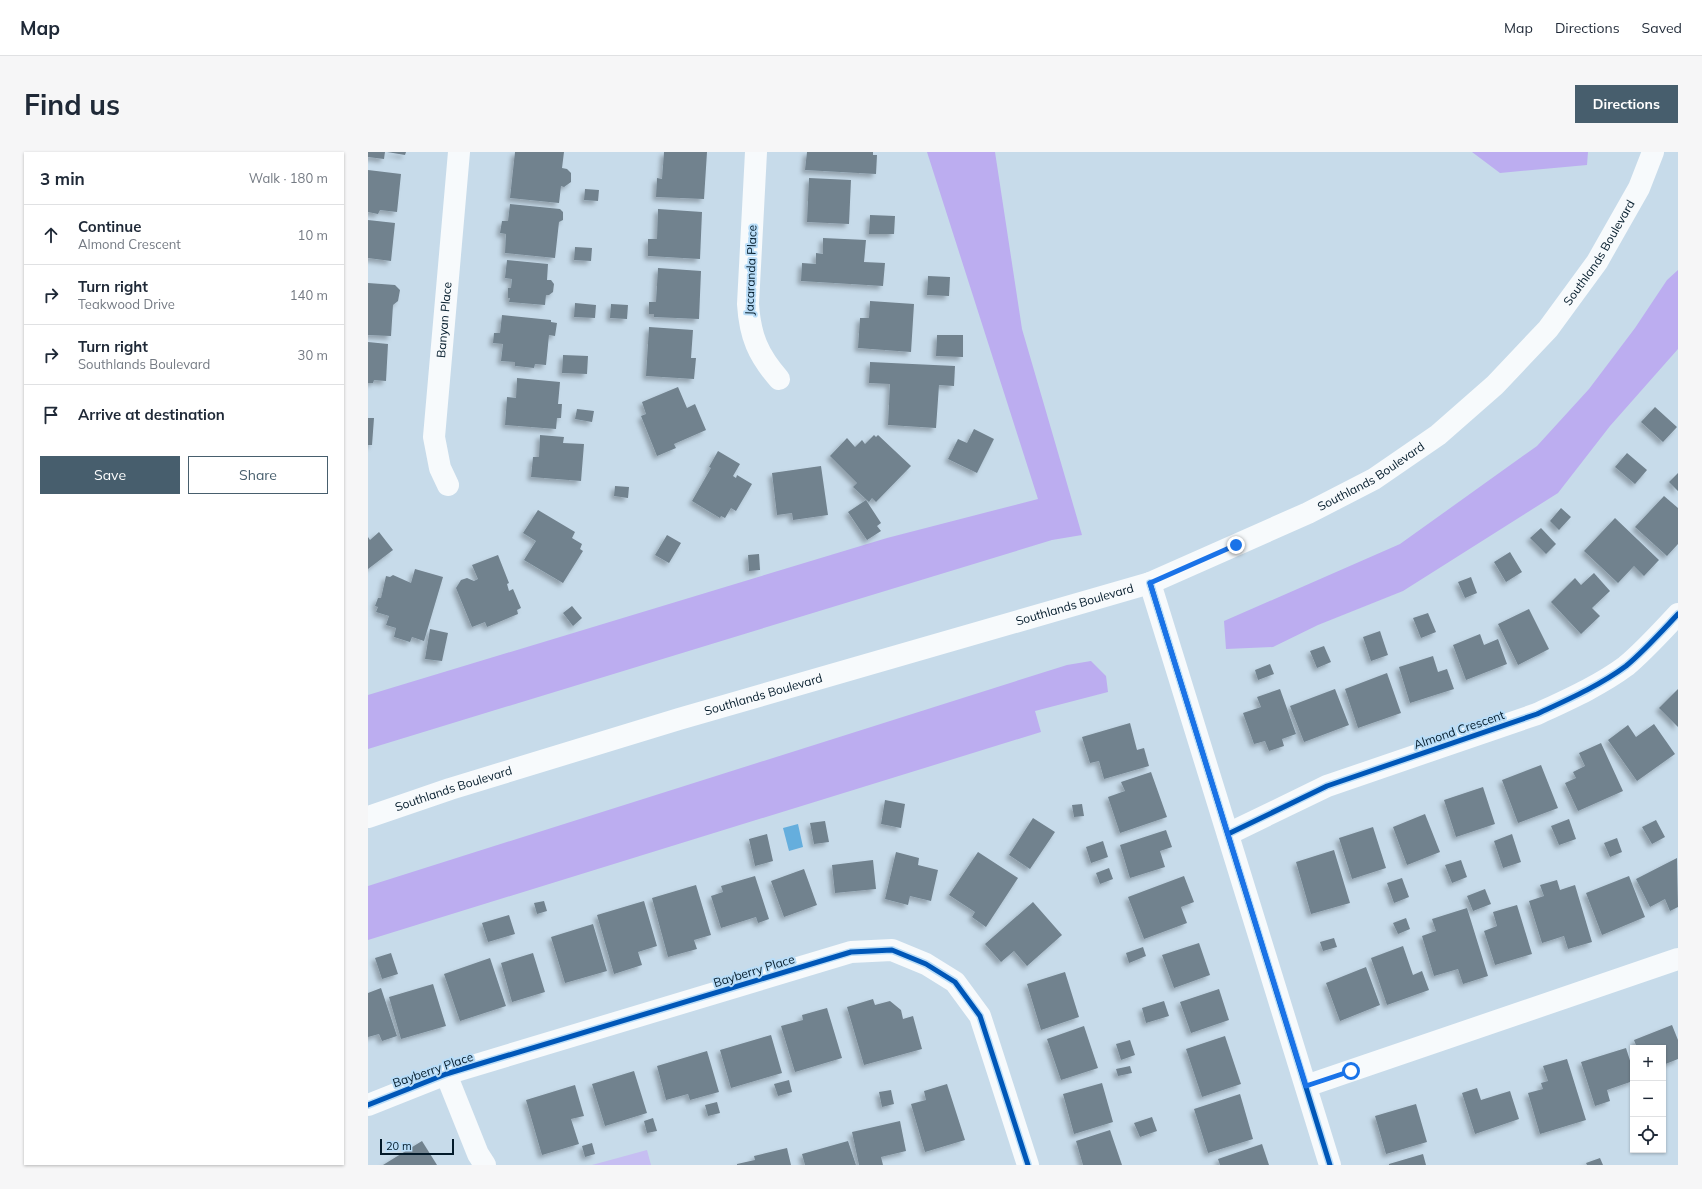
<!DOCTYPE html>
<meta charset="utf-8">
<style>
:root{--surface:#fff;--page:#f6f6f7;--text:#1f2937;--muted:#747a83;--line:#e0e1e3;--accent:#475e6d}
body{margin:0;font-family:Mulish,sans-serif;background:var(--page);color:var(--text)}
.controls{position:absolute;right:12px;bottom:12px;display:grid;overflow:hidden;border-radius:0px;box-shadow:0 1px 3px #0004}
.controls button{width:36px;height:36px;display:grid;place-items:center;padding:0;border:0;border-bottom:1px solid var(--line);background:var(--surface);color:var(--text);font:20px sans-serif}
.scale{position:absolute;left:12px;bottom:10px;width:74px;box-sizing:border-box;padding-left:4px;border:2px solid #021a2a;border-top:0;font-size:11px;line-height:14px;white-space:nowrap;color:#021a2a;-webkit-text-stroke:3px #b9ddf8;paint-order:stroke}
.stop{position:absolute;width:12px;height:12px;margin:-9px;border:3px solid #1a73e8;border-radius:50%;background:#fff}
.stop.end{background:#1a73e8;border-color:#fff;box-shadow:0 1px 4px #0008}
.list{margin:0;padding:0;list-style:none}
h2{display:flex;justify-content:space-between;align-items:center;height:52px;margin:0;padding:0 16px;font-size:17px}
h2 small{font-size:13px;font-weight:400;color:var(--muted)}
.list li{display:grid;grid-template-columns:26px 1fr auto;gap:12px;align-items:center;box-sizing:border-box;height:60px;padding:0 16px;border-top:1px solid var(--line)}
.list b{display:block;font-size:15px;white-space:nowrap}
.list p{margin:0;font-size:13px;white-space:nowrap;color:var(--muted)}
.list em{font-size:13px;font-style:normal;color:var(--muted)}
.actions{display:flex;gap:8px;padding:12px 16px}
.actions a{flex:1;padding:9px 0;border:1px solid var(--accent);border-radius:0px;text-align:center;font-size:14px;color:var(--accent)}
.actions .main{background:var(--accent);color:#fff}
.icon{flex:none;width:22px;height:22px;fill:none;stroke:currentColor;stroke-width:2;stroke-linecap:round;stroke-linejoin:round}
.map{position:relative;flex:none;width:1310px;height:1013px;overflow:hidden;border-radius:0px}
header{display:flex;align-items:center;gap:24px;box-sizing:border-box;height:56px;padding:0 20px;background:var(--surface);border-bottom:1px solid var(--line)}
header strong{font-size:19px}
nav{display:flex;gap:22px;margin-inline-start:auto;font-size:14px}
.intro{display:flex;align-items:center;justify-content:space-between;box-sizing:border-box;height:96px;padding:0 24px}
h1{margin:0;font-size:28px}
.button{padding:10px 18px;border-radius:0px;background:var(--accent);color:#fff;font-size:14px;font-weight:700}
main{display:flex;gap:24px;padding:0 24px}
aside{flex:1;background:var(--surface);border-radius:0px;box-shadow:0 1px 3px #0004}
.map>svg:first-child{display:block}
.green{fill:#c6bef2}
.forest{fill:#bcadf0}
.water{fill:#65aedd}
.building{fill:#71828e;filter:url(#shadow)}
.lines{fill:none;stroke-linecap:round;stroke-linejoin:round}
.street{stroke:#f7fafc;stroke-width:22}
.secondary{stroke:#f7fafc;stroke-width:22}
.cycleway-casing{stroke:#b9ddf8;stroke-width:8}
.cycleway{stroke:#0057b8;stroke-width:5}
.route{stroke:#1a73e8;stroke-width:5}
.labels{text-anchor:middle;stroke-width:4;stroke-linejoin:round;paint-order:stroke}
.street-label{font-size:12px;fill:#021a2a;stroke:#b9ddf8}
</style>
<header>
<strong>Map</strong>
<nav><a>Map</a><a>Directions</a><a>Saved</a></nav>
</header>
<div class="intro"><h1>Find us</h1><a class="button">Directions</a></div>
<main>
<aside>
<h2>3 min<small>Walk · 180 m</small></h2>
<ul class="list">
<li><svg class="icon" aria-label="ahead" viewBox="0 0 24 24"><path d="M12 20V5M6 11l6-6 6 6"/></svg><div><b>Continue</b><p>Almond Crescent</p></div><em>10 m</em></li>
<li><svg class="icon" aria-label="right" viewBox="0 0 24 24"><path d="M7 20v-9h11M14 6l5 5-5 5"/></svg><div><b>Turn right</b><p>Teakwood Drive</p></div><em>140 m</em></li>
<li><svg class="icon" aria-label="right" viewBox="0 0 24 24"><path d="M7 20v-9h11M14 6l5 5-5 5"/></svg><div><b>Turn right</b><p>Southlands Boulevard</p></div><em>30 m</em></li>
<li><svg class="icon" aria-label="arrive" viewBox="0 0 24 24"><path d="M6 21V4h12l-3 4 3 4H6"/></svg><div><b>Arrive at destination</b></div></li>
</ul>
<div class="actions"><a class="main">Save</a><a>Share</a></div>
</aside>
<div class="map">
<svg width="1310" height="1013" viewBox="0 0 1310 1013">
<defs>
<filter id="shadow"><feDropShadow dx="-3.5" dy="3.5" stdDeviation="2" flood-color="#0004"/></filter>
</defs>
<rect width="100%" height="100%" fill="#c7dbea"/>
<path class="green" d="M 279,998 L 283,1013 L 224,1013 Z"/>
<path class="forest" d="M 559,0 L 627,0 L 654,177 L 714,383 L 684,388 L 0,597 L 0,543 L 519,386 L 670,347 Z
M 1104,0 L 1220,0 L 1219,13 L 1132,21 Z
M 1310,118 L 1310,197 L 1242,274 L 1190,341 L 1035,439 L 950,473 L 905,495 L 858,497 L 856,469 L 1032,392 L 1169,294 L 1221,237 L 1267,176 L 1299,128 Z
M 723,509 L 738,524 L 740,540 L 667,559 L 673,580 L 0,788 L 0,734 L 699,513 Z"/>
<path class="water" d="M 430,672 L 435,695 L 421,699 L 415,676 Z"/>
<path class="building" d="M 0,0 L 17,0 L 16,7 L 0,5 Z
M 19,0 L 38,0 L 37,3 Z
M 147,0 L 196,0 L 194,16 L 199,17 L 203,21 L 203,30 L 196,35 L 193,34 L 191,51 L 142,46 Z
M 296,0 L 339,0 L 336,47 L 288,45 L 289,26 L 294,27 Z
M 439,0 L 505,0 L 505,3 L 509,3 L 508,22 L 437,18 Z
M 0,18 L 33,22 L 29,60 L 12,58 L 10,62 L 0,60 Z
M 441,26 L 483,28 L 481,72 L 439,70 Z
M 217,37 L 231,38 L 230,49 L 216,48 Z
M 142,52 L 192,57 L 195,60 L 195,68 L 191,70 L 187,106 L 137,101 L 138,82 L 132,81 L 134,69 L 140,69 Z
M 290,57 L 334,60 L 332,107 L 280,104 L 280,87 L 289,87 Z
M 502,63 L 527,64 L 526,82 L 501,82 Z
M 0,68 L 27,71 L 23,109 L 0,106 Z
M 455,86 L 498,88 L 496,110 L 517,111 L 515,134 L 433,129 L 434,111 L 448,112 L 448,101 L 455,102 Z
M 207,95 L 224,96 L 223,109 L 206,108 Z
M 139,108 L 180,112 L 179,128 L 183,128 L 186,132 L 185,140 L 181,143 L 178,143 L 177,153 L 141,150 L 142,146 L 140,146 L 140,136 L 143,136 L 144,127 L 137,126 Z
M 290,116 L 333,119 L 331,167 L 286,165 L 286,162 L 281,162 L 281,150 L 288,150 Z
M 560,124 L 582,125 L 581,144 L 559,143 Z
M 0,131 L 27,133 L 32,138 L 30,149 L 25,153 L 23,184 L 0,183 Z
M 502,149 L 546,152 L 543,200 L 490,196 L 492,166 L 501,166 Z
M 207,151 L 228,153 L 227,166 L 206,165 Z
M 243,152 L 260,153 L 259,167 L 242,166 Z
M 134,163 L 183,168 L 183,170 L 189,171 L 187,184 L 181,183 L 178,213 L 167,212 L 166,216 L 148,214 L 147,214 L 147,210 L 133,209 L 135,192 L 125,191 L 126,181 L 132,181 Z
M 281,175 L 325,178 L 323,206 L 328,206 L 326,227 L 278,224 Z
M 569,183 L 595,183 L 595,205 L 568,204 Z
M 0,190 L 20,192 L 18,229 L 6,228 L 5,231 L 0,231 Z
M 195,203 L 220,204 L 219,222 L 194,221 Z
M 502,210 L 587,214 L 586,234 L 571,233 L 568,276 L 520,273 L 522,232 L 501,231 Z
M 149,226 L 192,230 L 190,252 L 194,252 L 193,266 L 189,266 L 188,277 L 137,273 L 139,245 L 148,246 Z
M 310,235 L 319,256 L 327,252 L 338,278 L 306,292 L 308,296 L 289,304 L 273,264 L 278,262 L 274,250 Z
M 1287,255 L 1309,275 L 1295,290 L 1273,270 Z
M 209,257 L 226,259 L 224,270 L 207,267 Z
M 0,266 L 6,266 L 4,293 L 0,293 Z
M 606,277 L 626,287 L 609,321 L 580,307 L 590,287 L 599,291 Z
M 172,283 L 196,285 L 195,291 L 216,292 L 213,329 L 163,325 L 165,305 L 171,305 Z
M 506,283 L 508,285 L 510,283 L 543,314 L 508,350 L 504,346 L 501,350 L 485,335 L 489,331 L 462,304 L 479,286 L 487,295 L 494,288 L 497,292 Z
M 350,299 L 372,312 L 365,324 L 368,326 L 369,323 L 384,332 L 368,359 L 363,356 L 357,366 L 353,364 L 352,366 L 324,349 L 343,316 L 341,315 Z
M 1259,301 L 1279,318 L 1267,332 L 1247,315 Z
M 453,314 L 460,363 L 425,368 L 424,361 L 409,363 L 404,321 Z
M 1310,321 L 1310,339 L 1301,330 Z
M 247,334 L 261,335 L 260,346 L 246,344 Z
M 1296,344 L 1310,356 L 1310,392 L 1299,404 L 1267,375 Z
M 498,348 L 513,371 L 509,374 L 513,379 L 499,388 L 480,360 Z
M 1193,356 L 1203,365 L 1191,378 L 1182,369 Z
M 170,358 L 207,380 L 204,386 L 214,392 L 212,397 L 215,399 L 195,431 L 156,408 L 168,389 L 155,381 Z
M 1247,366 L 1291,408 L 1276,424 L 1266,414 L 1250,431 L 1216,399 Z
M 1173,376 L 1188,392 L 1178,402 L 1162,386 Z
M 11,380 L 25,398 L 0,417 L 0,385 L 2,388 Z
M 299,383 L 313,391 L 301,411 L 287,403 Z
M 1142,400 L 1154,420 L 1138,430 L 1126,410 Z
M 391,402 L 392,418 L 381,419 L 380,403 Z
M 130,403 L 141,431 L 139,432 L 141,439 L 145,437 L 153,456 L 149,458 L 150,462 L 119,475 L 117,470 L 104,475 L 88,436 L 93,428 L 99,426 L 106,429 L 110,427 L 104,413 Z
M 47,417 L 75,425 L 56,489 L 44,485 L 42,490 L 26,485 L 28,476 L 18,473 L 21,464 L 8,460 L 10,455 L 7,454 L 10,446 L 13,446 L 18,424 L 22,425 L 25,423 L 43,431 Z
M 1226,421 L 1242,439 L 1224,456 L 1232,464 L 1213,482 L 1183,450 L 1207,426 L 1213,433 Z
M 1103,425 L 1109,441 L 1097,446 L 1090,430 Z
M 204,454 L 214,466 L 205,474 L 195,461 Z
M 1161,457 L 1181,497 L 1150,513 L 1130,472 Z
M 1060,461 L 1068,480 L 1053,486 L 1045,466 Z
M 62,477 L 80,481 L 74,509 L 57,507 Z
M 1012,479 L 1020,503 L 1003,509 L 995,485 Z
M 1112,482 L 1116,493 L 1130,487 L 1139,512 L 1098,528 L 1085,493 Z
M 956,494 L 963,510 L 949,516 L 942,499 Z
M 1065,504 L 1070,520 L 1079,517 L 1086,537 L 1042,551 L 1031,515 Z
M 902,512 L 906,522 L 890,528 L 887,518 Z
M 1019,521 L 1033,561 L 990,576 L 977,537 Z
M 912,537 L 928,582 L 914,587 L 916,594 L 901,599 L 897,589 L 886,592 L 875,561 L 893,555 L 889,545 Z
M 967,537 L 981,573 L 936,590 L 922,554 Z
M 1310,537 L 1310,575 L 1291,556 Z
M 762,571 L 769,598 L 776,596 L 781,614 L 736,627 L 731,609 L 722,611 L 714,585 Z
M 1286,572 L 1307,602 L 1269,629 L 1240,588 L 1260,573 L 1268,585 Z
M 1233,591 L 1255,639 L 1210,659 L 1197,631 L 1208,626 L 1205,620 L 1217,614 L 1211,601 Z
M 1173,613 L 1190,656 L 1150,671 L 1134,628 Z
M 783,620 L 799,665 L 752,681 L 740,645 L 757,639 L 753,630 Z
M 1115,635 L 1127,672 L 1088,685 L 1076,648 Z
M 517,648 L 537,652 L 533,676 L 513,672 Z
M 714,652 L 716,664 L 706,665 L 704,653 Z
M 1057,662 L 1072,700 L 1039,713 L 1025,675 Z
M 665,666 L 687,680 L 662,717 L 641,703 Z
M 1201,667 L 1208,687 L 1191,693 L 1183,674 Z
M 1288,668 L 1297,685 L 1284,692 L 1274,675 Z
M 457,669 L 461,690 L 446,692 L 442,671 Z
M 1005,675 L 1018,716 L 984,727 L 971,686 Z
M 798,678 L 804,695 L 792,699 L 797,715 L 762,726 L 752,693 Z
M 399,682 L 405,709 L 387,714 L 381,687 Z
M 1144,682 L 1153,710 L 1135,716 L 1126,689 Z
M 1249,686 L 1254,700 L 1242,705 L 1236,691 Z
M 735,689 L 740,705 L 723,711 L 718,695 Z
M 966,698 L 982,751 L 943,762 L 928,710 Z
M 528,700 L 551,706 L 550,713 L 570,718 L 563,749 L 542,744 L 540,753 L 517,747 Z
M 610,700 L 650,726 L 618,775 L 604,765 L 607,760 L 581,743 Z
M 1309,706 L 1310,755 L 1302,759 L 1297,747 L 1282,755 L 1268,727 Z
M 505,708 L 508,737 L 467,741 L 464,713 Z
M 1093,708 L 1099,725 L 1084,731 L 1077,713 Z
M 741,716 L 745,727 L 732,732 L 728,721 Z
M 436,717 L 449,753 L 416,765 L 403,729 Z
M 387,724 L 401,767 L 390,771 L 388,765 L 353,776 L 343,744 L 355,740 L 353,734 Z
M 816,724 L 826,750 L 813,755 L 819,771 L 776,787 L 760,745 Z
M 1261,724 L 1277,765 L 1234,783 L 1218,741 Z
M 1034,726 L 1041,745 L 1026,751 L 1019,731 Z
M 1189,728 L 1192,738 L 1207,733 L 1224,790 L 1200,797 L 1196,784 L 1174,791 L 1161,749 L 1176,744 L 1172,733 Z
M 328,733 L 343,783 L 326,788 L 329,797 L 300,805 L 284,746 Z
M 1117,737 L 1123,752 L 1105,759 L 1099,744 Z
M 176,749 L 179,759 L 169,762 L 166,751 Z
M 276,749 L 289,794 L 270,800 L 274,813 L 246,822 L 229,763 Z
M 665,750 L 694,783 L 659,814 L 646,799 L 633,810 L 617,792 Z
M 1149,753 L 1164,802 L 1127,813 L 1116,779 L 1129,774 L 1125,760 Z
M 1099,756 L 1120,824 L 1095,832 L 1090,817 L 1066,824 L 1054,784 L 1068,779 L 1064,767 Z
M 141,763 L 147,782 L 120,790 L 114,771 Z
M 1038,766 L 1042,777 L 1030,782 L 1025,771 Z
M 225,772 L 239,819 L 197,831 L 183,785 Z
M 966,786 L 969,795 L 955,799 L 952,790 Z
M 831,791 L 842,823 L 806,836 L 794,803 Z
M 1035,794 L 1045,823 L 1054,819 L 1061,838 L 1019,853 L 1003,806 Z
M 775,795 L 778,804 L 761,811 L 758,801 Z
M 23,801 L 30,822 L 14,827 L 7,806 Z
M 165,801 L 177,840 L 144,850 L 133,811 Z
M 122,806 L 138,854 L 92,869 L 76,822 Z
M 998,815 L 1012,853 L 972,869 L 958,831 Z
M 697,820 L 711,865 L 673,878 L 659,832 Z
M 65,832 L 78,874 L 33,887 L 21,845 Z
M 13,836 L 29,884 L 14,889 L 11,882 L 0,885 L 0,841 Z
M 851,837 L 861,868 L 823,881 L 812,850 Z
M 505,847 L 507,853 L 522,849 L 533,858 L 535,867 L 545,864 L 554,897 L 496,913 L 479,855 Z
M 796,849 L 801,864 L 778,871 L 774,856 Z
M 459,856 L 474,906 L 427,920 L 413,874 L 435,868 L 434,863 Z
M 1304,873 L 1310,888 L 1310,907 L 1295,913 L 1295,896 L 1269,896 L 1266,888 Z
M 716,874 L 730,916 L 693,928 L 679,887 Z
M 403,883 L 414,921 L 363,936 L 352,898 Z
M 857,884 L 873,932 L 834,945 L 818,897 Z
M 762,888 L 767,903 L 753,908 L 748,892 Z
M 1258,896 L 1265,918 L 1265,929 L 1239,938 L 1242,949 L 1227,954 L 1213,910 Z
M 339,899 L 351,940 L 322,948 L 320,942 L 298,948 L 289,914 Z
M 1199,907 L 1218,968 L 1172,982 L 1160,941 L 1175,937 L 1173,931 L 1180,929 L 1175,914 Z
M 762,914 L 764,921 L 750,924 L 748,917 Z
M 266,919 L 279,961 L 237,974 L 224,932 Z
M 421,928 L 424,940 L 410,944 L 406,932 Z
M 734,931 L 745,970 L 706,982 L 695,942 Z
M 579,932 L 597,988 L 557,1000 L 543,952 L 558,948 L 556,939 Z
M 207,933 L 216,964 L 203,967 L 211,992 L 174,1003 L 158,948 Z
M 1109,936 L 1113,948 L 1142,939 L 1151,967 L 1107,982 L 1094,941 Z
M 523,938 L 526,952 L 514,955 L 511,940 Z
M 872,942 L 885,987 L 840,1001 L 826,957 Z
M 349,950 L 352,961 L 340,964 L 337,953 Z
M 1048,952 L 1059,990 L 1018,1002 L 1007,964 Z
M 784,965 L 789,979 L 772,985 L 766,971 Z
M 285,966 L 289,979 L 279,981 L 276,969 Z
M 532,969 L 538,999 L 513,1005 L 515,1013 L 491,1013 L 484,980 Z
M 742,978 L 754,1013 L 715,1013 L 708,989 Z
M 54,989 L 69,1013 L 15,1013 Z
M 480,989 L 488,1013 L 437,1013 L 434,1002 Z
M 224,991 L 227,1002 L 217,1005 L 214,994 Z
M 894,992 L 901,1013 L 852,1013 L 850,1007 Z
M 419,996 L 423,1013 L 369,1013 L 369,1012 L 387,1008 L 386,1004 Z
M 1055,1002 L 1058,1013 L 1021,1013 L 1021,1012 Z
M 1232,1006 L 1235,1013 L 1219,1013 L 1218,1011 Z"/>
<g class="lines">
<g class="street">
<path d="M 388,0 L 380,152 C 382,184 390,203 411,227"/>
<path id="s1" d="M 80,333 L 72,316 L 66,285 L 91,0"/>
<path d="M 782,431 L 962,1013"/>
<path d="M 860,682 L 959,634 L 1169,562 C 1199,548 1231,534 1258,514 C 1277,498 1293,480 1310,462"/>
<path d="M 78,922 L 110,1002 L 117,1013"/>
<path d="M 938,934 L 1310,807"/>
<path d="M 0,953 L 78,922 L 483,800 L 524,798 L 558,812 L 587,830 L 612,864 L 660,1013"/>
</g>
<path class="secondary" id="s2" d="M 0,665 L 82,637 L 311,567 L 782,431 L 940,361 L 1006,327 L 1070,283 L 1127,233 L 1180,177 L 1229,110 L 1271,36 L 1285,0"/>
<g class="cycleway-casing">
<path id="cycleway" d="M 782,431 L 962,1013
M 860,682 L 959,634 L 1169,562 C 1199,548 1231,534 1258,514 C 1277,498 1293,480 1310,462
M 0,953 L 78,922 L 483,800 L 524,798 L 558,812 L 587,830 L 612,864 L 660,1013"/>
</g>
<use href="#cycleway" class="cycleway"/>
</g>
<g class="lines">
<path class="route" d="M 868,393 L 782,431 L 938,934 L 983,919"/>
</g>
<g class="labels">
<g class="street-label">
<text dy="4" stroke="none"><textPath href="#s2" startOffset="1386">Southlands Boulevard</textPath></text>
<text transform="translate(383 118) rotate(-88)" y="4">Jacaranda Place</text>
<text dy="4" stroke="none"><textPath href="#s1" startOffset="168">Banyan Place</textPath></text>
<text dy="4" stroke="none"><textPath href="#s2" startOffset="1062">Southlands Boulevard</textPath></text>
<text dy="4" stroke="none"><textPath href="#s2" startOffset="738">Southlands Boulevard</textPath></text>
<text dy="4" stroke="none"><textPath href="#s2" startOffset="414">Southlands Boulevard</textPath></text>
<text transform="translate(1091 578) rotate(-19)" y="4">Almond Crescent</text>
<text dy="4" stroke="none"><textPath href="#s2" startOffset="90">Southlands Boulevard</textPath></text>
<text transform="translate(386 819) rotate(-17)" y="4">Bayberry Place</text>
<text transform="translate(65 918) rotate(-19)" y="4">Bayberry Place</text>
</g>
</g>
</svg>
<div class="controls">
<button>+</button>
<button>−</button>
<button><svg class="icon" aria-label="locate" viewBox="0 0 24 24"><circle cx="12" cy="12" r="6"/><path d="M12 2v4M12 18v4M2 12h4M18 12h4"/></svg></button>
</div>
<div class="scale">20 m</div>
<div class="stop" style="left:983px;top:919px"></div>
<div class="stop end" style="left:868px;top:393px"></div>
</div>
</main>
